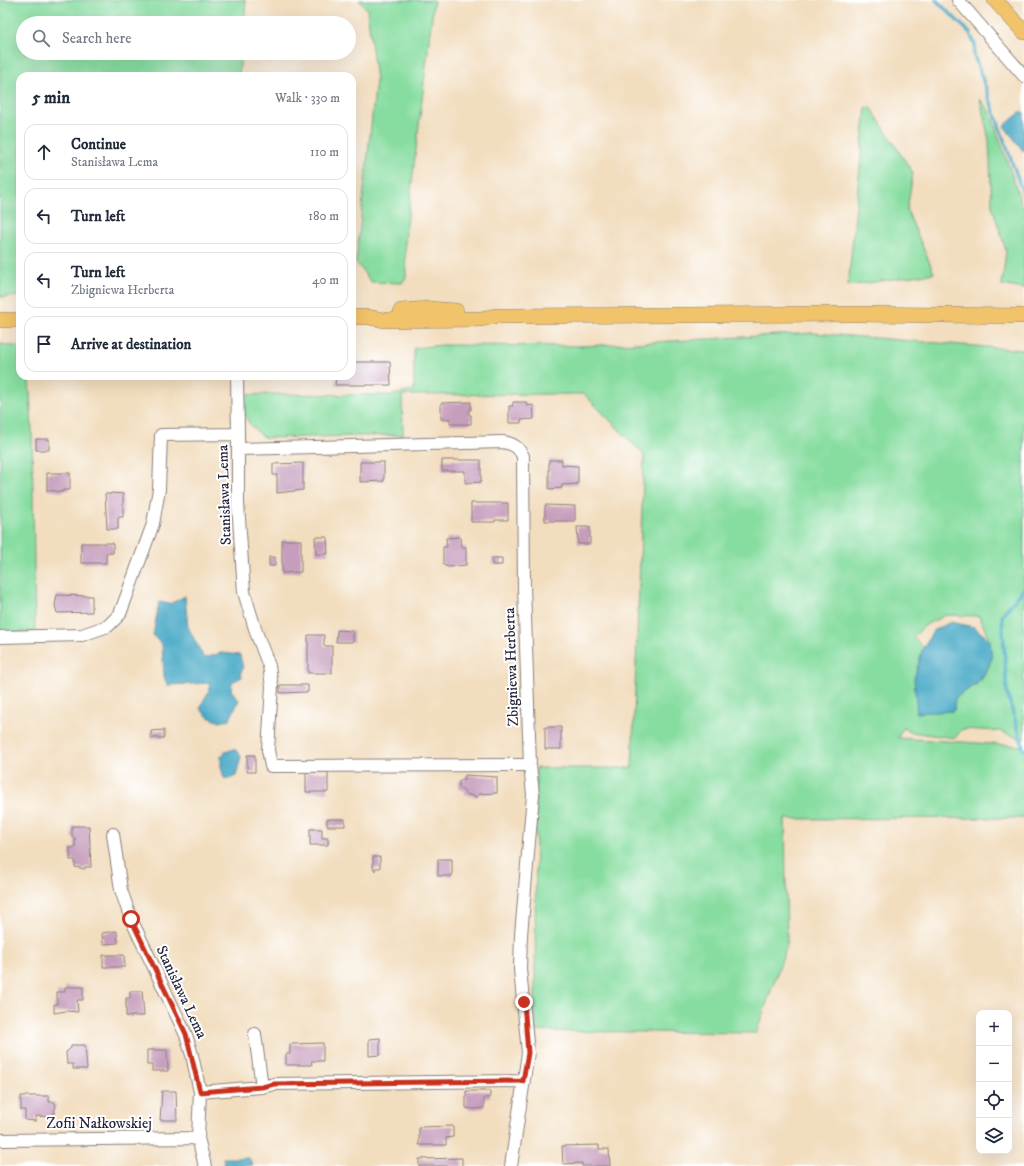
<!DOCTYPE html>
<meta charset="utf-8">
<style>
:root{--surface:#fff;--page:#f6f6f7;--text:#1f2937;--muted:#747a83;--line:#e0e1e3}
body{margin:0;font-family:"IM FELL DW Pica",serif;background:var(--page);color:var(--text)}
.controls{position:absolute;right:12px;bottom:12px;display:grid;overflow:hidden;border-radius:8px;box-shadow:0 4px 16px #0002}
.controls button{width:36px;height:36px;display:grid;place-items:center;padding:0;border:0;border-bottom:1px solid var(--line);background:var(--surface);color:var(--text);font:20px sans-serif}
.stop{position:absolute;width:12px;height:12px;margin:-9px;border:3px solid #c8321e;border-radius:50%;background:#fff}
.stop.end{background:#c8321e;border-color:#fff;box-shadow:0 1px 4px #0008}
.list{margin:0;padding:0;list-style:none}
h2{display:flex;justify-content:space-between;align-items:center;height:52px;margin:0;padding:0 16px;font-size:17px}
h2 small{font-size:13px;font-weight:400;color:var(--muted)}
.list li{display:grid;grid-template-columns:26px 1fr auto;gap:12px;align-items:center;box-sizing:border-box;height:56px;margin:0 8px 8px;padding:0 8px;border:1px solid var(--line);border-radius:12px}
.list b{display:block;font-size:15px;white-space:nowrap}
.list p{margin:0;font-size:13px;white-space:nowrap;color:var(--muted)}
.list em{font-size:13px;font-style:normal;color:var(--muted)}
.icon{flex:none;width:22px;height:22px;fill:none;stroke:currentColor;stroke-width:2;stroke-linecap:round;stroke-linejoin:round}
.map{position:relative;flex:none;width:1024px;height:1166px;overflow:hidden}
.search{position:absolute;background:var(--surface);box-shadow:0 4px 16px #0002;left:16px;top:16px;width:340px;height:44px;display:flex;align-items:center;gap:10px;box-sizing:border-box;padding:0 14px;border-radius:22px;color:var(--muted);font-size:15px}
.panel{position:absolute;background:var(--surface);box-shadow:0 4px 16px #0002;left:16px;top:72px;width:340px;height:308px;border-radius:12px}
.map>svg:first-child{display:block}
.green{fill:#87dda0;stroke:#54806e;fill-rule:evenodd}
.water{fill:#47a9c6;stroke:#346680}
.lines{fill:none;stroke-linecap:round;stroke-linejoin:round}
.stream{stroke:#47a9c6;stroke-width:3.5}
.building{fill:#c69dbd}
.minor-casing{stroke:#8a807c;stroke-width:14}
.major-casing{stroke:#8a807c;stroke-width:16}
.minor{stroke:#fff;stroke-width:12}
.major{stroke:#f1c36a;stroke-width:15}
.route{stroke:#c8321e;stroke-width:5}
.labels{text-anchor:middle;stroke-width:4;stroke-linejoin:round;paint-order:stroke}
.street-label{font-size:15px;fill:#22223b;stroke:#fff}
</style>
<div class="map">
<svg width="1024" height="1166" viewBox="0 0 1024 1166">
<rect width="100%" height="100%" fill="#fff"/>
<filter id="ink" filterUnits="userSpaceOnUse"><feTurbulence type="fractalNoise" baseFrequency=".025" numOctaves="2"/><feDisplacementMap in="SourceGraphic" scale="8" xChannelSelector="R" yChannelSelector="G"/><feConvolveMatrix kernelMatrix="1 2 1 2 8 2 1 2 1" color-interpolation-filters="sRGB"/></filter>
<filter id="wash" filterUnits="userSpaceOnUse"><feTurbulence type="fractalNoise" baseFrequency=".012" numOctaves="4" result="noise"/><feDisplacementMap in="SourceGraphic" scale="16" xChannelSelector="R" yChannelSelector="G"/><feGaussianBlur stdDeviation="0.9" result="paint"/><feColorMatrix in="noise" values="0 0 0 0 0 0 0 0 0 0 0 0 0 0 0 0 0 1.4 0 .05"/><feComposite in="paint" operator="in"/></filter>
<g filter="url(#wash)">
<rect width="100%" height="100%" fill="#f2ddbe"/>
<path class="green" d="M 0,0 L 246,0 L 244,23 L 23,23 L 23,53 L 241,53 L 239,76 L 20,76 L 20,296 L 0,297 Z
M 359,0 L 434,0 L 405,241 L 406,277 L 402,283 L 371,282 L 356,262 L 376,80 L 367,9 Z
M 980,99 L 991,114 L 1024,211 L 1024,289 L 1002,285 L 1006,251 L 992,206 L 989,140 Z
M 866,107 L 871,108 L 913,173 L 907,210 L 934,273 L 848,286 Z
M 813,333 L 1024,350 L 1024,740 L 999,731 L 962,729 L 955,738 L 910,732 L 903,727 L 898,738 L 1024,746 L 1024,818 L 785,819 L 787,945 L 756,1033 L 535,1031 L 536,768 L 632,768 L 644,455 L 584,394 L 402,395 L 403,435 L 265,438 C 249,425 242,418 241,395 L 273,394 L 393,395 L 414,390 L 414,348 L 442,345 L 584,346 ZM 946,615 L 979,616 C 990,640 999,657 981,680 C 975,687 963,692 955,698 L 914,679 L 923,648 L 913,637 L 927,624 Z
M 0,344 L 20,347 L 20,376 L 29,376 L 32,430 L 35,632 L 0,633 Z"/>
<path class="water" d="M 1022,111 L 1024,113 L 1024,152 L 1004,126 Z
M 185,596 L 188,627 L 204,658 L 221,653 L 240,655 L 243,668 L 241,672 L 242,677 L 232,682 L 231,690 L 239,700 L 230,719 L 220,722 L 208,717 L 200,709 C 203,699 210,692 211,683 L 167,685 L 164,676 L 162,645 L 153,635 L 159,602 L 170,604 Z
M 951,622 L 974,627 L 990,640 L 992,659 L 980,681 L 955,698 L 954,711 L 917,713 L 914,679 L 923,648 L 933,631 Z
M 234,749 L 239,753 L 241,757 L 236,776 L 229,779 L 224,778 L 221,767 L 221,756 L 225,752 Z
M 223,1158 L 249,1158 L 253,1165 L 225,1166 Z"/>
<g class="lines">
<path class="stream" d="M 936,0 L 970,33 L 975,45 L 974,55 L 1024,196
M 1024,589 L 1002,615 L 1007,693 L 1024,750"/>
</g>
<g id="blocks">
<path class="building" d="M 352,362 L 390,362 L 391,385 L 335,385 L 336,376 L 352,376 Z
M 471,402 L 471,410 L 469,410 L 469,415 L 471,415 L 471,424 L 450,424 L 450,419 L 441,419 L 441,403 Z
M 513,402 L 526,402 L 527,406 L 533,405 L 534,419 L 521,420 L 521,423 L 509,423 L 509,406 L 513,406 Z
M 36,439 L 49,439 L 49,450 L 36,450 Z
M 442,460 L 481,460 L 481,482 L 465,483 L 465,471 L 442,471 Z
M 549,460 L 562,460 L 562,465 L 578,466 L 578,484 L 562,485 L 562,488 L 549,489 Z
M 360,462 L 384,462 L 384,481 L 360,482 Z
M 303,463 L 303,490 L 277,493 L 277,475 L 273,475 L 273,464 Z
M 47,473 L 70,473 L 70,490 L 63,490 L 63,492 L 47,490 Z
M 111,493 L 123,494 L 123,517 L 118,517 L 118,529 L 107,529 L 105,494 L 111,494 Z
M 471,503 L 508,503 L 508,520 L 495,520 L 495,522 L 471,522 Z
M 545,505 L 575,506 L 575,521 L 545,521 Z
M 577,527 L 590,527 L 590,544 L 578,544 Z
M 315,537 L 327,537 L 328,554 L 316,554 Z
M 460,537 L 461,547 L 466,547 L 466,565 L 448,567 L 443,565 L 443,547 L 447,547 L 446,538 Z
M 282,540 L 301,540 L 301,572 L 282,573 Z
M 81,543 L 113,543 L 113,553 L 106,553 L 106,563 L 81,563 Z
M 269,557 L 275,557 L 275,566 L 269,566 Z
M 492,558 L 502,558 L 502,565 L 492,565 Z
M 57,595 L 92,596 L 92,612 L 57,613 L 55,605 Z
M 337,630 L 353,631 L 353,642 L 336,642 Z
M 308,635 L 324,635 L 324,646 L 332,646 L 332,673 L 308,673 Z
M 280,685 L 308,685 L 308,692 L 280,693 Z
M 545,727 L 561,727 L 561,749 L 545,749 Z
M 164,730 L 164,738 L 151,738 L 151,731 Z
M 247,755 L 255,755 L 255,772 L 247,772 Z
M 306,772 L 328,772 L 328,792 L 306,792 Z
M 465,775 L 497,777 L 497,793 L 479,794 L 477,797 L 465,794 L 464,791 L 459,788 L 459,781 L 465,779 Z
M 327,819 L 345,819 L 345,826 L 327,826 Z
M 72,826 L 89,826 L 91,867 L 85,867 L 85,869 L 75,867 L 75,860 L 70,860 L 70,848 L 75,848 L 75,838 L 72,838 Z
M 310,829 L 322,829 L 322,838 L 328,838 L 328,845 L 310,845 Z
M 373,857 L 380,857 L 380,868 L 375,868 L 375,871 L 373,868 Z
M 438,859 L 452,859 L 452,876 L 438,876 Z
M 117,931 L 118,943 L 103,944 L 102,933 Z
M 103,955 L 124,955 L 125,967 L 103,967 Z
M 65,987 L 83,987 L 83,1000 L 77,1000 L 78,1012 L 66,1011 L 54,1013 L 54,1004 L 57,1004 L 57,992 L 65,992 Z
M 130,991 L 142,991 L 144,1016 L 132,1016 L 132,1017 L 126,1016 L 126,998 L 130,998 Z
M 380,1038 L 380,1055 L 369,1056 L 369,1039 Z
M 323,1043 L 323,1061 L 311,1061 L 312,1065 L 286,1065 L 286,1054 L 290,1054 L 290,1044 Z
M 71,1045 L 85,1045 L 87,1069 L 73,1069 L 73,1064 L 67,1064 L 66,1052 L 71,1048 Z
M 147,1050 L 167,1050 L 168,1071 L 152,1071 L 152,1065 L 147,1065 Z
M 162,1091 L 176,1091 L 177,1120 L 160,1120 Z
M 466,1091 L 490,1091 L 490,1098 L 484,1098 L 484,1108 L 474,1109 L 466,1108 Z
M 21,1096 L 49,1096 L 49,1102 L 54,1102 L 56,1105 L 53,1117 L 36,1116 L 36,1121 L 25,1120 L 25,1110 L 21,1110 Z
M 453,1126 L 453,1137 L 446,1138 L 446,1145 L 419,1145 L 419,1127 Z
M 599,1145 L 599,1149 L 609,1149 L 610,1166 L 582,1166 L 582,1163 L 563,1164 L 562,1146 Z
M 462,1158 L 462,1166 L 419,1166 L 419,1159 Z"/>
</g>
</g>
<g filter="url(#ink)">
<use href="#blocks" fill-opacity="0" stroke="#8a807c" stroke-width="1"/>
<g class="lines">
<g class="minor-casing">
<path id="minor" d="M 958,0 L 1024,76
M 237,376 L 238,434
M 238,449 L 503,442 C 514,444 518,447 523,456 L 524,586 L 530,765 L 533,795 L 521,935 L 520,969 L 528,1053 L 511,1166
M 0,637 L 82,635 L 108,626 L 120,614 L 153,524 L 159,489 L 161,435 L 238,434 L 238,504 L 244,592 L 256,632 L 269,666 L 272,686 L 268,750 L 271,766 L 530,765
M 113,834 L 121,890 L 131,919 L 186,1035 L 192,1055 L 200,1092 L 198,1138 L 205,1166
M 255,1034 L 262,1087
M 200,1092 L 262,1087 L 274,1084 L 523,1081
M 0,1140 L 198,1138"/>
</g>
<g class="major-casing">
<path id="major" d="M 995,0 L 1024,32
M 401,311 L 429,309 L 456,311
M 352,317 L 368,317 L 384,320 L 481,319 L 495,316 L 858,314 L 1024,316
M 0,320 L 20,320"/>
</g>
<use href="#minor" class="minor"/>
<use href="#major" class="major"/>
</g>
</g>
<g class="lines" filter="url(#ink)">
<path class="route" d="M 131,919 L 186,1034 L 200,1092 L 262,1087 L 274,1084 L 523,1081 L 528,1053 L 524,1002"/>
</g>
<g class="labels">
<g class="street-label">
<text transform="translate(224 495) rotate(-92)" y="5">Stanisława Lema</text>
<text transform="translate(511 667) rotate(-92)" y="5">Zbigniewa Herberta</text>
<text transform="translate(182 992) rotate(65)" y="5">Stanisława Lema</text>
<text x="99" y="1128">Zofii Nałkowskiej</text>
</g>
</g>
</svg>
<div class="controls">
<button>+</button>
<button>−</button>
<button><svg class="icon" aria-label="locate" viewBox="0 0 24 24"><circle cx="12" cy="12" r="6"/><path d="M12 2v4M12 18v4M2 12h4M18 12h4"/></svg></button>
<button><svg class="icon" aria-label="layers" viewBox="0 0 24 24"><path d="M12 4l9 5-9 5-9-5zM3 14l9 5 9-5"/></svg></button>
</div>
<div class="stop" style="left:131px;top:919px"></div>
<div class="stop end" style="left:524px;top:1002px"></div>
<div class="search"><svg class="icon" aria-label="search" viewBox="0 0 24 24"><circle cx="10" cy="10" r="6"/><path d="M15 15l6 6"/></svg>Search here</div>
<section class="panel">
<h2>5 min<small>Walk · 330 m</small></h2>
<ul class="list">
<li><svg class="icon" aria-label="ahead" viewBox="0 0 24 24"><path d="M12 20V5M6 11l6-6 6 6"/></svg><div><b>Continue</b><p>Stanisława Lema</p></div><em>110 m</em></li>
<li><svg class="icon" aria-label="left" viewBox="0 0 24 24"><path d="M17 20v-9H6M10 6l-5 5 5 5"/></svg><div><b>Turn left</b></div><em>180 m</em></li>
<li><svg class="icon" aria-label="left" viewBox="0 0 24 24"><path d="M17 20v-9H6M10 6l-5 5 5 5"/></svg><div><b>Turn left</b><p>Zbigniewa Herberta</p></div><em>40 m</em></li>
<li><svg class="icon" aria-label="arrive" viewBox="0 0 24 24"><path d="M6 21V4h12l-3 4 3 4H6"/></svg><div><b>Arrive at destination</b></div></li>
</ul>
</section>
</div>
